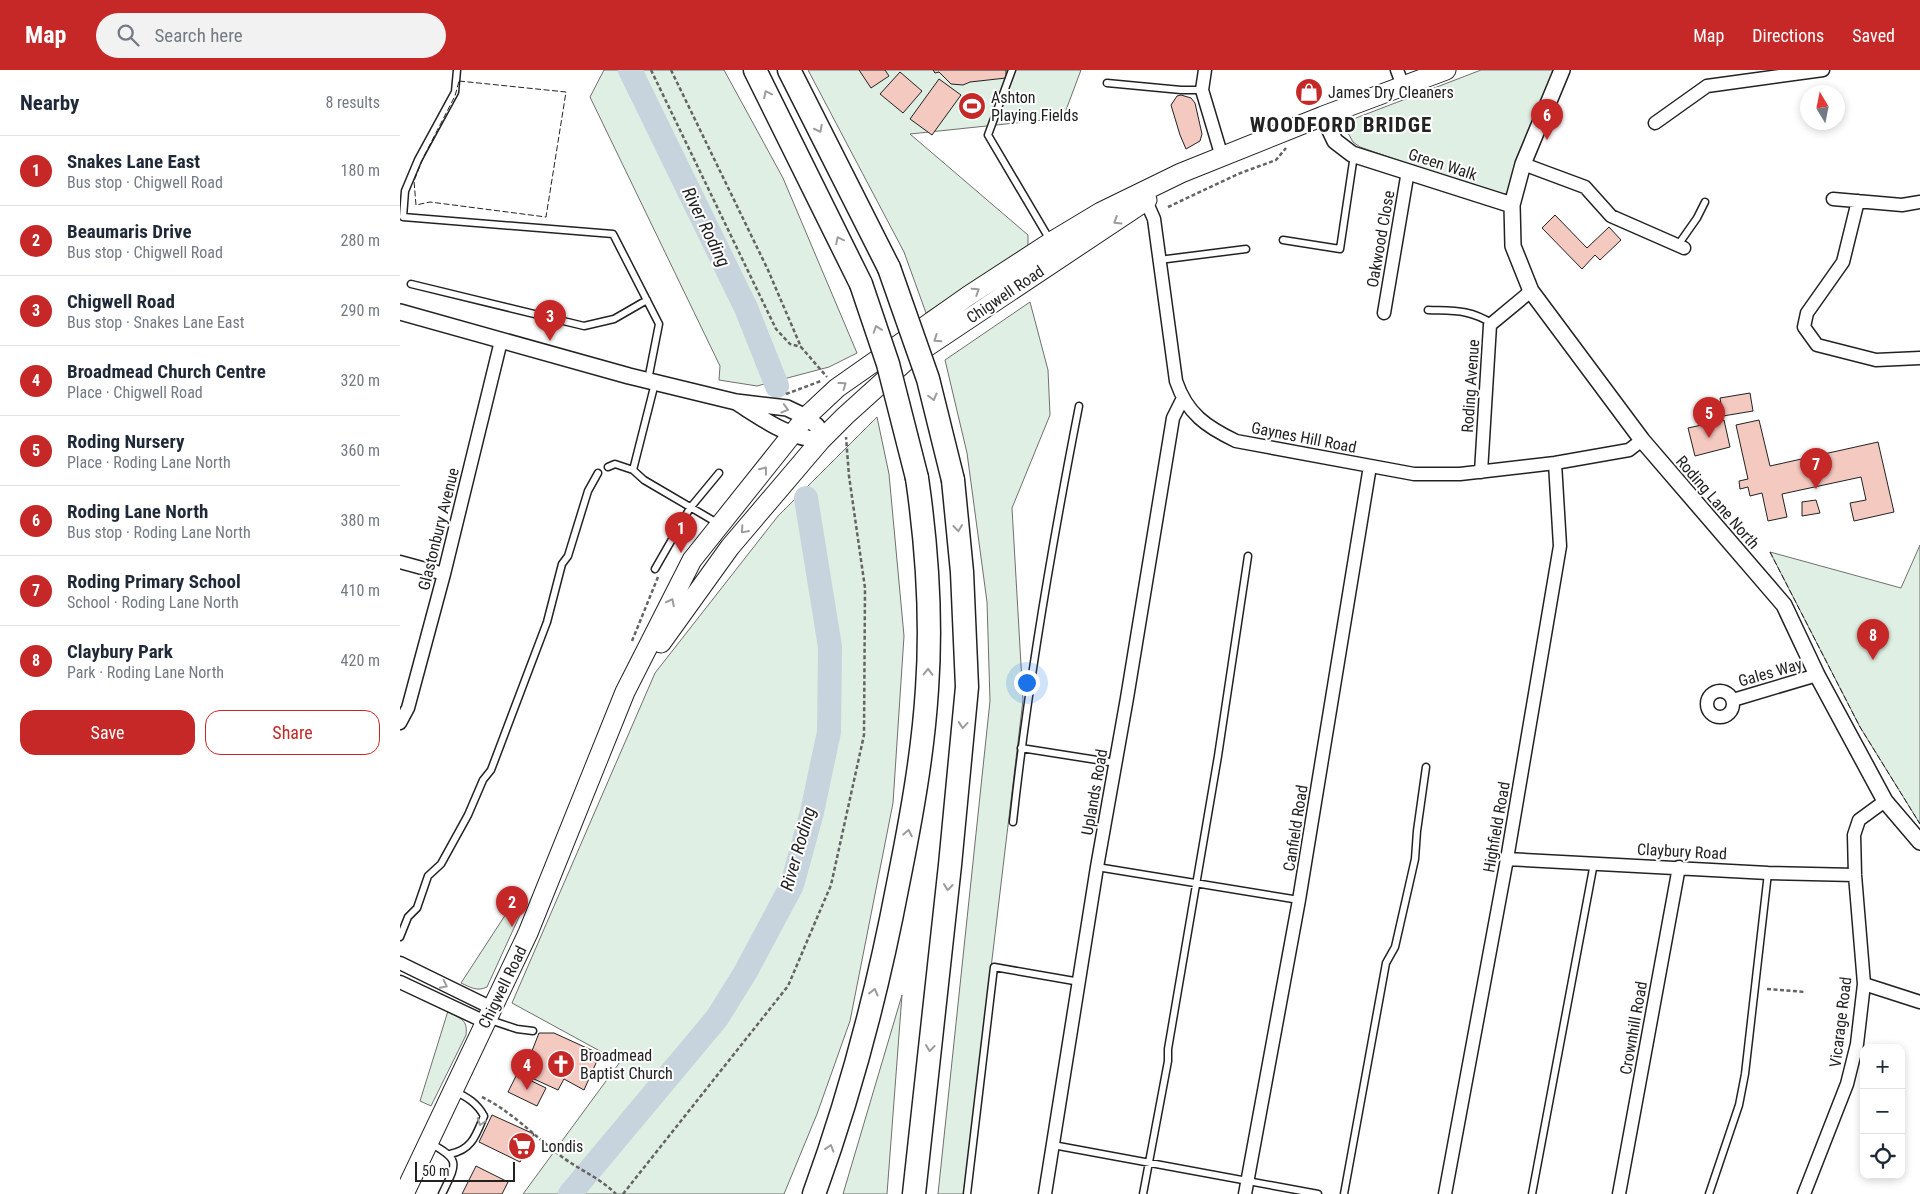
<!DOCTYPE html>
<meta charset="utf-8">
<style>
:root{--surface:#fff;--page:#f2f2f3;--text:#1f2937;--muted:#747a83;--line:#e0e1e3;--accent:#c62828}
body{margin:0;font-family:"Roboto Condensed",sans-serif;background:var(--page);color:var(--text)}
.controls{position:absolute;right:15px;bottom:15px;display:grid;overflow:hidden;border-radius:10px;box-shadow:0 2px 8px #0003}
.controls button{width:45px;height:45px;display:grid;place-items:center;padding:0;border:0;border-bottom:1px solid var(--line);background:var(--surface);color:var(--text);font:25px sans-serif}
.compass{position:absolute;left:1400px;top:15px;width:45px;height:45px;border-radius:50%;background:var(--surface);box-shadow:0 2px 8px #0003;rotate:350deg}
.scale{position:absolute;left:15px;bottom:12px;width:100px;box-sizing:border-box;padding-left:5px;border:2px solid #222;border-top:0;font-size:14px;line-height:18px;white-space:nowrap;color:#222;-webkit-text-stroke:4px #fff;paint-order:stroke}
.you{position:absolute;left:626px;top:612px;width:18px;height:18px;margin:-12px;border:4px solid #fff;border-radius:50%;background:#1a73e8;box-shadow:0 0 0 8px #1a73e833}
.badge{display:grid;place-items:center;width:32px;height:32px;border-radius:50%;background:var(--accent);color:#fff;font-size:16px;font-weight:700}
.pin{position:absolute;translate:-50% -41px;filter:drop-shadow(0 1px 2px #0008)}
.pin::after{content:'';position:absolute;top:26px;width:18px;height:15px;background:inherit;clip-path:polygon(0 0,100% 0,50% 100%)}
.list{margin:0;padding:0;list-style:none}
h2{display:flex;justify-content:space-between;align-items:center;height:65px;margin:0;padding:0 20px;font-size:21px}
h2 small{font-size:16px;font-weight:400;color:var(--muted)}
.list li{display:grid;grid-template-columns:32px 1fr auto;gap:15px;align-items:center;box-sizing:border-box;height:70px;padding:0 20px;border-top:1px solid var(--line)}
.list b{display:block;font-size:19px;white-space:nowrap}
.list p{margin:0;font-size:16px;white-space:nowrap;color:var(--muted)}
.list em{font-size:16px;font-style:normal;color:var(--muted)}
.actions{display:flex;gap:10px;padding:15px 20px}
.actions a{flex:1;padding:11px 0;border:1px solid var(--accent);border-radius:15px;text-align:center;font-size:18px;color:var(--accent)}
.actions .main{background:var(--accent);color:#fff}
.icon{flex:none;width:28px;height:28px;fill:none;stroke:currentColor;stroke-width:2;stroke-linecap:round;stroke-linejoin:round}
.map{position:relative;flex:none;width:1520px;height:1124px;overflow:hidden}
header{display:flex;align-items:center;gap:30px;box-sizing:border-box;height:70px;padding:0 25px;background:var(--accent);color:#fff}
header strong{font-size:24px}
nav{display:flex;gap:28px;margin-inline-start:auto;font-size:18px}
.search{width:350px;height:45px;background:var(--page);display:flex;align-items:center;gap:12px;box-sizing:border-box;padding:0 18px;border-radius:28px;color:var(--muted);font-size:19px}
main{display:flex}
aside{flex:1;background:var(--surface)}
.map>svg:first-child{display:block}
.green{fill:#e0efe3;stroke:#6f6f6f}
.lines{fill:none;stroke-linecap:round;stroke-linejoin:round}
.river{stroke:#c7d3dd;stroke-width:24}
.building{fill:#f3c9c0;stroke:#222}
.service-casing{stroke:#222;stroke-width:9}
.minor-casing{stroke:#222;stroke-width:15}
.tertiary-casing{stroke:#222;stroke-width:18}
.primary-casing{stroke:#222;stroke-width:21}
.motorway-casing{stroke:#222;stroke-width:25}
.path{stroke:#646464;stroke-width:2.5;stroke-dasharray:4 2.5;stroke-linecap:butt}
.service{stroke:#fff;stroke-width:6}
.minor{stroke:#fff;stroke-width:12}
.tertiary{stroke:#fff;stroke-width:15}
.primary{stroke:#fff;stroke-width:19}
.motorway{stroke:#fff;stroke-width:22}
.motorway-bridge-casing{stroke:#222;stroke-width:25;stroke-linecap:butt}
.motorway-bridge{stroke:#fff;stroke-width:22}
.fence{stroke:#222;stroke-width:1;stroke-dasharray:6 2.5;stroke-linecap:butt}
.oneway{stroke:#9c9c9c}
.labels{text-anchor:middle;stroke-width:4;stroke-linejoin:round;paint-order:stroke}
.poi-label{font-size:16px;fill:#222;stroke:#fff;text-anchor:start}
.street-label{font-size:16px;fill:#222;stroke:#fff}
.water-label{font-size:18px;font-style:italic;fill:#222;stroke:#fff}
.district-label{font-size:21px;font-weight:bold;letter-spacing:1px;fill:#222;stroke:#fff}
</style>
<header>
<strong>Map</strong>
<div class="search"><svg class="icon" aria-label="search" viewBox="0 0 24 24"><circle cx="10" cy="10" r="6"/><path d="M15 15l6 6"/></svg>Search here</div>
<nav><a>Map</a><a>Directions</a><a>Saved</a></nav>
</header>
<main>
<aside>
<h2>Nearby<small>8 results</small></h2>
<ul class="list">
<li><span class="badge">1</span><div><b>Snakes Lane East</b><p>Bus stop · Chigwell Road</p></div><em>180 m</em></li>
<li><span class="badge">2</span><div><b>Beaumaris Drive</b><p>Bus stop · Chigwell Road</p></div><em>280 m</em></li>
<li><span class="badge">3</span><div><b>Chigwell Road</b><p>Bus stop · Snakes Lane East</p></div><em>290 m</em></li>
<li><span class="badge">4</span><div><b>Broadmead Church Centre</b><p>Place · Chigwell Road</p></div><em>320 m</em></li>
<li><span class="badge">5</span><div><b>Roding Nursery</b><p>Place · Roding Lane North</p></div><em>360 m</em></li>
<li><span class="badge">6</span><div><b>Roding Lane North</b><p>Bus stop · Roding Lane North</p></div><em>380 m</em></li>
<li><span class="badge">7</span><div><b>Roding Primary School</b><p>School · Roding Lane North</p></div><em>410 m</em></li>
<li><span class="badge">8</span><div><b>Claybury Park</b><p>Park · Roding Lane North</p></div><em>420 m</em></li>
</ul>
<div class="actions"><a class="main">Save</a><a>Share</a></div>
</aside>
<div class="map">
<svg width="1520" height="1124" viewBox="0 0 1520 1124">
<rect width="100%" height="100%" fill="#fff"/>
<path class="green" d="M 204,0 L 324,0 L 383,108 L 457,283 L 429,297 L 357,316 L 319,310 L 320,296 L 190,27 Z
M 408,0 L 681,0 L 663,48 L 510,64 L 628,165 L 628,177 L 526,243 L 504,182 Z
M 1081,0 L 1157,0 L 1108,123 L 1098,125 L 960,77 L 953,72 L 948,63 L 950,55 L 956,48 Z
M 630,232 L 648,300 L 650,345 L 612,438 L 623,630 L 564,1124 L 538,1124 L 590,631 L 587,532 L 567,383 L 545,290 Z
M 477,347 L 489,404 L 504,566 L 493,733 L 450,951 L 417,1044 L 384,1124 L 123,1124 L 220,992 L 112,933 L 255,603 L 378,446 Z
M 1520,475 L 1520,754 L 1460,657 L 1370,482 L 1501,518 Z
M 115,830 L 124,836 L 87,917 C 77,922 70,917 61,913 Z
M 502,925 L 487,1124 L 443,1124 Z
M 48,941 C 60,949 68,949 66,965 L 31,1036 L 20,1031 Z"/>
<g class="lines">
<path class="river" d="M 230,0 L 346,238 L 377,316
M 170,1124 L 317,948 L 345,903 L 392,815 L 412,742 L 429,662 L 430,577 L 406,428"/>
</g>
<path class="building" d="M 459,0 L 485,0 L 489,6 L 471,18 Z
M 533,0 L 606,0 L 606,8 L 570,12 L 563,15 L 551,14 L 539,2 L 535,3 Z
M 500,2 L 522,21 L 503,43 L 480,24 Z
M 539,9 L 561,25 L 532,65 L 510,49 Z
M 781,25 L 791,28 L 795,33 L 802,64 L 800,71 L 786,79 L 780,65 L 771,35 L 777,26 Z
M 1155,145 L 1187,178 L 1209,157 L 1221,170 L 1200,190 L 1195,185 L 1182,199 L 1142,158 Z
M 1350,323 L 1353,341 L 1323,346 L 1320,328 Z
M 1324,350 L 1330,377 L 1295,386 L 1288,358 Z
M 1359,350 L 1370,396 L 1478,372 L 1494,442 L 1454,451 L 1450,433 L 1466,430 L 1461,407 L 1382,424 L 1387,447 L 1368,451 L 1362,423 L 1350,426 L 1348,417 L 1340,419 L 1339,411 L 1348,409 L 1336,355 Z
M 1416,430 L 1420,443 L 1402,446 L 1402,432 Z
M 139,963 L 154,963 L 200,984 L 184,1020 L 164,1009 L 158,1020 L 123,1004 Z
M 117,1004 L 146,1018 L 137,1036 L 108,1022 Z
M 92,1045 L 134,1064 L 120,1092 L 79,1072 Z
M 76,1096 L 108,1112 L 102,1124 L 62,1124 Z"/>
<g class="lines">
<g class="service-casing">
<path id="service" d="M 57,0 L 55,22 L 18,90 L 5,121 L 3,147 L 213,164 L 259,254 L 248,310
M 612,0 L 588,65 L 650,170
M 707,13 L 781,20 L 802,20
M 883,170 L 940,179 L 954,85
M 1278,175 L 1297,148 L 1305,132
M 759,190 L 846,179
M 11,214 L 184,256 L 214,249 L 247,230
M 1028,240 C 1054,241 1069,239 1093,254
M 208,397 L 215,394 L 233,400 L 244,410 L 319,454
M 233,400 L 255,313
M 255,499 L 290,438 L 319,403
M 621,678 L 716,693
M 613,752 C 628,612 652,474 679,336
M 697,797 L 899,830
M 0,867 L 8,847 L 17,838 L 28,806 L 41,794 L 68,745 L 83,710 L 91,700 L 147,552 L 162,494 L 168,486 L 188,421 L 198,403
M 90,950 L 117,959 L 133,961
M 30,1073 C 61,1090 57,1093 42,1124
M 653,1075 L 918,1124
M 50,1084 C 72,1080 76,1065 84,1046 C 77,1033 67,1027 54,1021
M 567,1124 L 594,897 L 680,912
M 743,1124 L 768,991 L 768,979 L 818,686 L 848,486
M 944,1124 L 986,893 L 995,877 L 1015,789 L 1017,761 L 1026,697
M 1132,1124 L 1194,793
M 1309,1124 L 1339,1035 L 1345,1004 L 1368,803"/>
</g>
<g class="minor-casing">
<path id="minor" d="M 805,0 L 802,20 L 822,87
M 997,0 L 1003,16
M 1255,53 L 1307,16 L 1423,0
M 1123,94 L 1185,117 L 1211,146 L 1284,178
M 743,124 L 754,149 L 776,311 C 787,344 807,357 836,371 L 1014,404 L 1060,404 L 1155,393 L 1229,380 L 1242,370
M 1433,129 L 1502,135 L 1520,132
M 1458,131 L 1443,192 L 1407,243 L 1404,257 L 1417,275 L 1476,290 L 1520,288
M 984,243 L 1008,101
M 1081,402 L 1090,255 L 1131,221
M 0,492 L 44,504
M1307 634a13 13 0 1 1 26 0a13 13 0 1 1-26 0Z
M 1333,630 L 1417,605
M 0,653 L 8,638 L 44,504 L 101,271
M 1107,789 L 1368,803 L 1455,805
M 0,893 L 92,938
M 0,912 L 85,952
M 1464,914 L 1520,932
M 645,1124 L 697,797 L 727,628 L 773,348 L 783,328
M 845,1124 L 899,830 L 970,396
M 1045,1124 L 1107,789 L 1160,476 L 1155,393
M 1219,1124 L 1279,797
M 1404,1124 L 1447,1014 L 1457,974 L 1464,914 L 1455,805 L 1454,765 L 1459,750 L 1485,731"/>
</g>
<g class="tertiary-casing">
<path id="tertiary" d="M 1162,0 L 1123,94 L 1112,135 L 1113,176 L 1131,221 L 1242,370 L 1384,535 L 1417,605 L 1485,731 L 1520,772
M 923,46 L 935,71 L 952,84 L 1112,135
M 0,242 L 229,306 L 336,332 L 387,338 L 406,347 L 417,356 L 421,370 C 388,368 363,349 336,332"/>
</g>
<g class="primary-casing">
<path id="primary" d="M 261,573 L 330,477 L 421,370 L 445,346 L 507,290 L 747,130
M 4,1124 L 128,863 L 225,622 L 292,490 L 406,347 L 437,318 L 568,226 L 651,172 L 701,142 L 781,103 L 923,46 L 1046,0"/>
</g>
<g class="motorway-casing">
<path id="motorway" d="M 355,0 L 461,214
M 389,0 L 489,198
M 414,1124 C 451,1023 478,919 498,814 C 511,749 523,684 527,619 C 532,548 527,477 517,408
M 514,1124 L 550,795 L 567,617 L 562,502 L 553,410"/>
</g>
<path class="path" d="M 251,0 L 376,259 L 390,274 L 401,277
M 271,0 L 368,200 L 401,277 L 427,307
M 768,137 L 838,104 L 876,90 L 886,78
M 386,324 L 421,311
M 232,571 L 258,507
M 1367,919 L 1405,922
M 82,1027 C 113,1042 137,1069 165,1089 C 182,1101 201,1109 216,1124
M 223,1124 L 388,916 L 431,815 L 464,665 L 465,518 L 449,406 L 446,367"/>
<use href="#service" class="service"/>
<use href="#minor" class="minor"/>
<use href="#tertiary" class="tertiary"/>
<use href="#primary" class="primary"/>
<use href="#motorway" class="motorway"/>
<g class="motorway-bridge-casing">
<path id="motorway-bridge" d="M 489,198 L 528,309 L 553,410
M 461,214 L 488,294 L 517,408"/>
</g>
<use href="#motorway-bridge" class="motorway-bridge"/>
<path class="fence" d="M 59,11 L 166,22 L 146,147 L 30,132 L 16,135 L 14,111 L 24,86 L 55,26 Z
M 1370,482 L 1460,657 L 1520,754"/>
</g>
<defs><path id="oneway-chevron" d="M-2-3.5L2.5 0L-2 3.5" fill="none" stroke-width="1.6" stroke-linecap="round" stroke-linejoin="round" transform="scale(1.25)"/></defs>
<g class="oneway">
<use href="#oneway-chevron" transform="translate(367 24) rotate(-116)"/>
<use href="#oneway-chevron" transform="translate(419 59) rotate(63)"/>
<use href="#oneway-chevron" transform="translate(717 151) rotate(148)"/>
<use href="#oneway-chevron" transform="translate(439 170) rotate(-116)"/>
<use href="#oneway-chevron" transform="translate(576 221) rotate(-33)"/>
<use href="#oneway-chevron" transform="translate(477 259) rotate(-109)"/>
<use href="#oneway-chevron" transform="translate(537 269) rotate(146)"/>
<use href="#oneway-chevron" transform="translate(443 315) rotate(-36)"/>
<use href="#oneway-chevron" transform="translate(533 327) rotate(75)"/>
<use href="#oneway-chevron" transform="translate(385 339) rotate(16)"/>
<use href="#oneway-chevron" transform="translate(364 400) rotate(-52)"/>
<use href="#oneway-chevron" transform="translate(558 458) rotate(84)"/>
<use href="#oneway-chevron" transform="translate(344 460) rotate(131)"/>
<use href="#oneway-chevron" transform="translate(271 532) rotate(-63)"/>
<use href="#oneway-chevron" transform="translate(528 602) rotate(-89)"/>
<use href="#oneway-chevron" transform="translate(563 655) rotate(95)"/>
<use href="#oneway-chevron" transform="translate(508 763) rotate(-79)"/>
<use href="#oneway-chevron" transform="translate(548 817) rotate(96)"/>
<use href="#oneway-chevron" transform="translate(44 915) rotate(26)"/>
<use href="#oneway-chevron" transform="translate(474 922) rotate(-76)"/>
<use href="#oneway-chevron" transform="translate(530 978) rotate(96)"/>
<use href="#oneway-chevron" transform="translate(81 1052) rotate(108)"/>
<use href="#oneway-chevron" transform="translate(430 1078) rotate(-73)"/>
</g>
<defs>
<g id="shop-disc" transform="scale(1.4375)"><circle r="9.5" fill="#c62828" stroke="#fff"/><path d="M-5-2.5h2.3a2.7 3.5 0 0 1 5.4 0H5L5.5 6h-11ZM-1.5-2.5h3a1.5 2.3 0 0 0-3 0Z" fill="#fff"/></g>
<g id="stadium-disc" transform="scale(1.4375)"><circle r="9.5" fill="#c62828" stroke="#fff"/><path d="M0-5a6.5 5 0 1 0 0 10a6.5 5 0 1 0 0-10ZM-3.5-1.8h7v3.6h-7Z" fill="#fff"/></g>
<g id="church-disc" transform="scale(1.4375)"><circle r="9.5" fill="#c62828" stroke="#fff"/><path d="M-1.2-6h2.4v3.5h3.3v2.4h-3.3V6h-2.4V-.1h-3.3v-2.4h3.3Z" fill="#fff"/></g>
<g id="supermarket-disc" transform="scale(1.4375)"><circle r="9.5" fill="#c62828" stroke="#fff"/><path d="M-6-5.5h2.5l.6 2H6L4.5 2H-2.5L-4.4-4H-6ZM-1.5 3.2a1.3 1.3 0 1 0 .1 0ZM3 3.2a1.3 1.3 0 1 0 .1 0Z" fill="#fff"/></g>
</defs>
<g fill-rule="evenodd">
<use href="#shop-disc" x="909" y="22"/>
<use href="#stadium-disc" x="572" y="36"/>
<use href="#church-disc" x="161" y="994"/>
<use href="#supermarket-disc" x="122" y="1076"/>
</g>
<g class="labels">
<g class="poi-label">
<text x="928" y="28">James Dry Cleaners</text>
<text x="591" y="33">Ashton<tspan x="591" dy="18">Playing Fields</tspan></text>
<text x="180" y="991">Broadmead<tspan x="180" dy="18">Baptist Church</tspan></text>
<text x="141" y="1082">Londis</text>
</g>
<g class="street-label">
<text transform="translate(1043 94) rotate(18)" y="6">Green Walk</text>
<text transform="translate(980 169) rotate(-80)" y="6">Oakwood Close</text>
<text transform="translate(605 224) rotate(-34)" y="6">Chigwell Road</text>
<text transform="translate(1070 316) rotate(-86)" y="6">Roding Avenue</text>
<text transform="translate(904 367) rotate(11)" y="6">Gaynes Hill Road</text>
<text transform="translate(1318 432) rotate(49)" y="6">Roding Lane North</text>
<text transform="translate(38 459) rotate(-76)" y="6">Glastonbury Avenue</text>
<text transform="translate(1370 602) rotate(-16)" y="6">Gales Way</text>
<text transform="translate(694 722) rotate(-80)" y="6">Uplands Road</text>
<text transform="translate(1096 757) rotate(-80)" y="6">Highfield Road</text>
<text transform="translate(895 758) rotate(-81)" y="6">Canfield Road</text>
<text transform="translate(1282 781) rotate(3)" y="6">Claybury Road</text>
<text transform="translate(102 917) rotate(-64)" y="6">Chigwell Road</text>
<text transform="translate(1440 952) rotate(-83)" y="6">Vicarage Road</text>
<text transform="translate(1233 958) rotate(-80)" y="6">Crownhill Road</text>
</g>
<g class="water-label">
<text transform="translate(306 157) rotate(64)" y="6">River Roding</text>
<text transform="translate(398 779) rotate(-74)" y="6">River Roding</text>
</g>
<g class="district-label">
<text x="941" y="62">WOODFORD BRIDGE</text>
</g>
</g>
</svg>
<div class="controls">
<button>+</button>
<button>−</button>
<button><svg class="icon" aria-label="locate" viewBox="0 0 24 24"><circle cx="12" cy="12" r="6"/><path d="M12 2v4M12 18v4M2 12h4M18 12h4"/></svg></button>
</div>
<svg class="compass" viewBox="-18 -18 36 36"><path d="M0-13l5 13h-10z" fill="#e53935"/><path d="M0 13l5-13h-10z" fill="#747a83"/></svg>
<div class="scale">50 m</div>
<div class="you"></div>
<div class="pin badge" style="left:281px;top:483px">1</div>
<div class="pin badge" style="left:112px;top:857px">2</div>
<div class="pin badge" style="left:150px;top:271px">3</div>
<div class="pin badge" style="left:127px;top:1020px">4</div>
<div class="pin badge" style="left:1309px;top:368px">5</div>
<div class="pin badge" style="left:1147px;top:70px">6</div>
<div class="pin badge" style="left:1416px;top:419px">7</div>
<div class="pin badge" style="left:1473px;top:590px">8</div>
</div>
</main>
